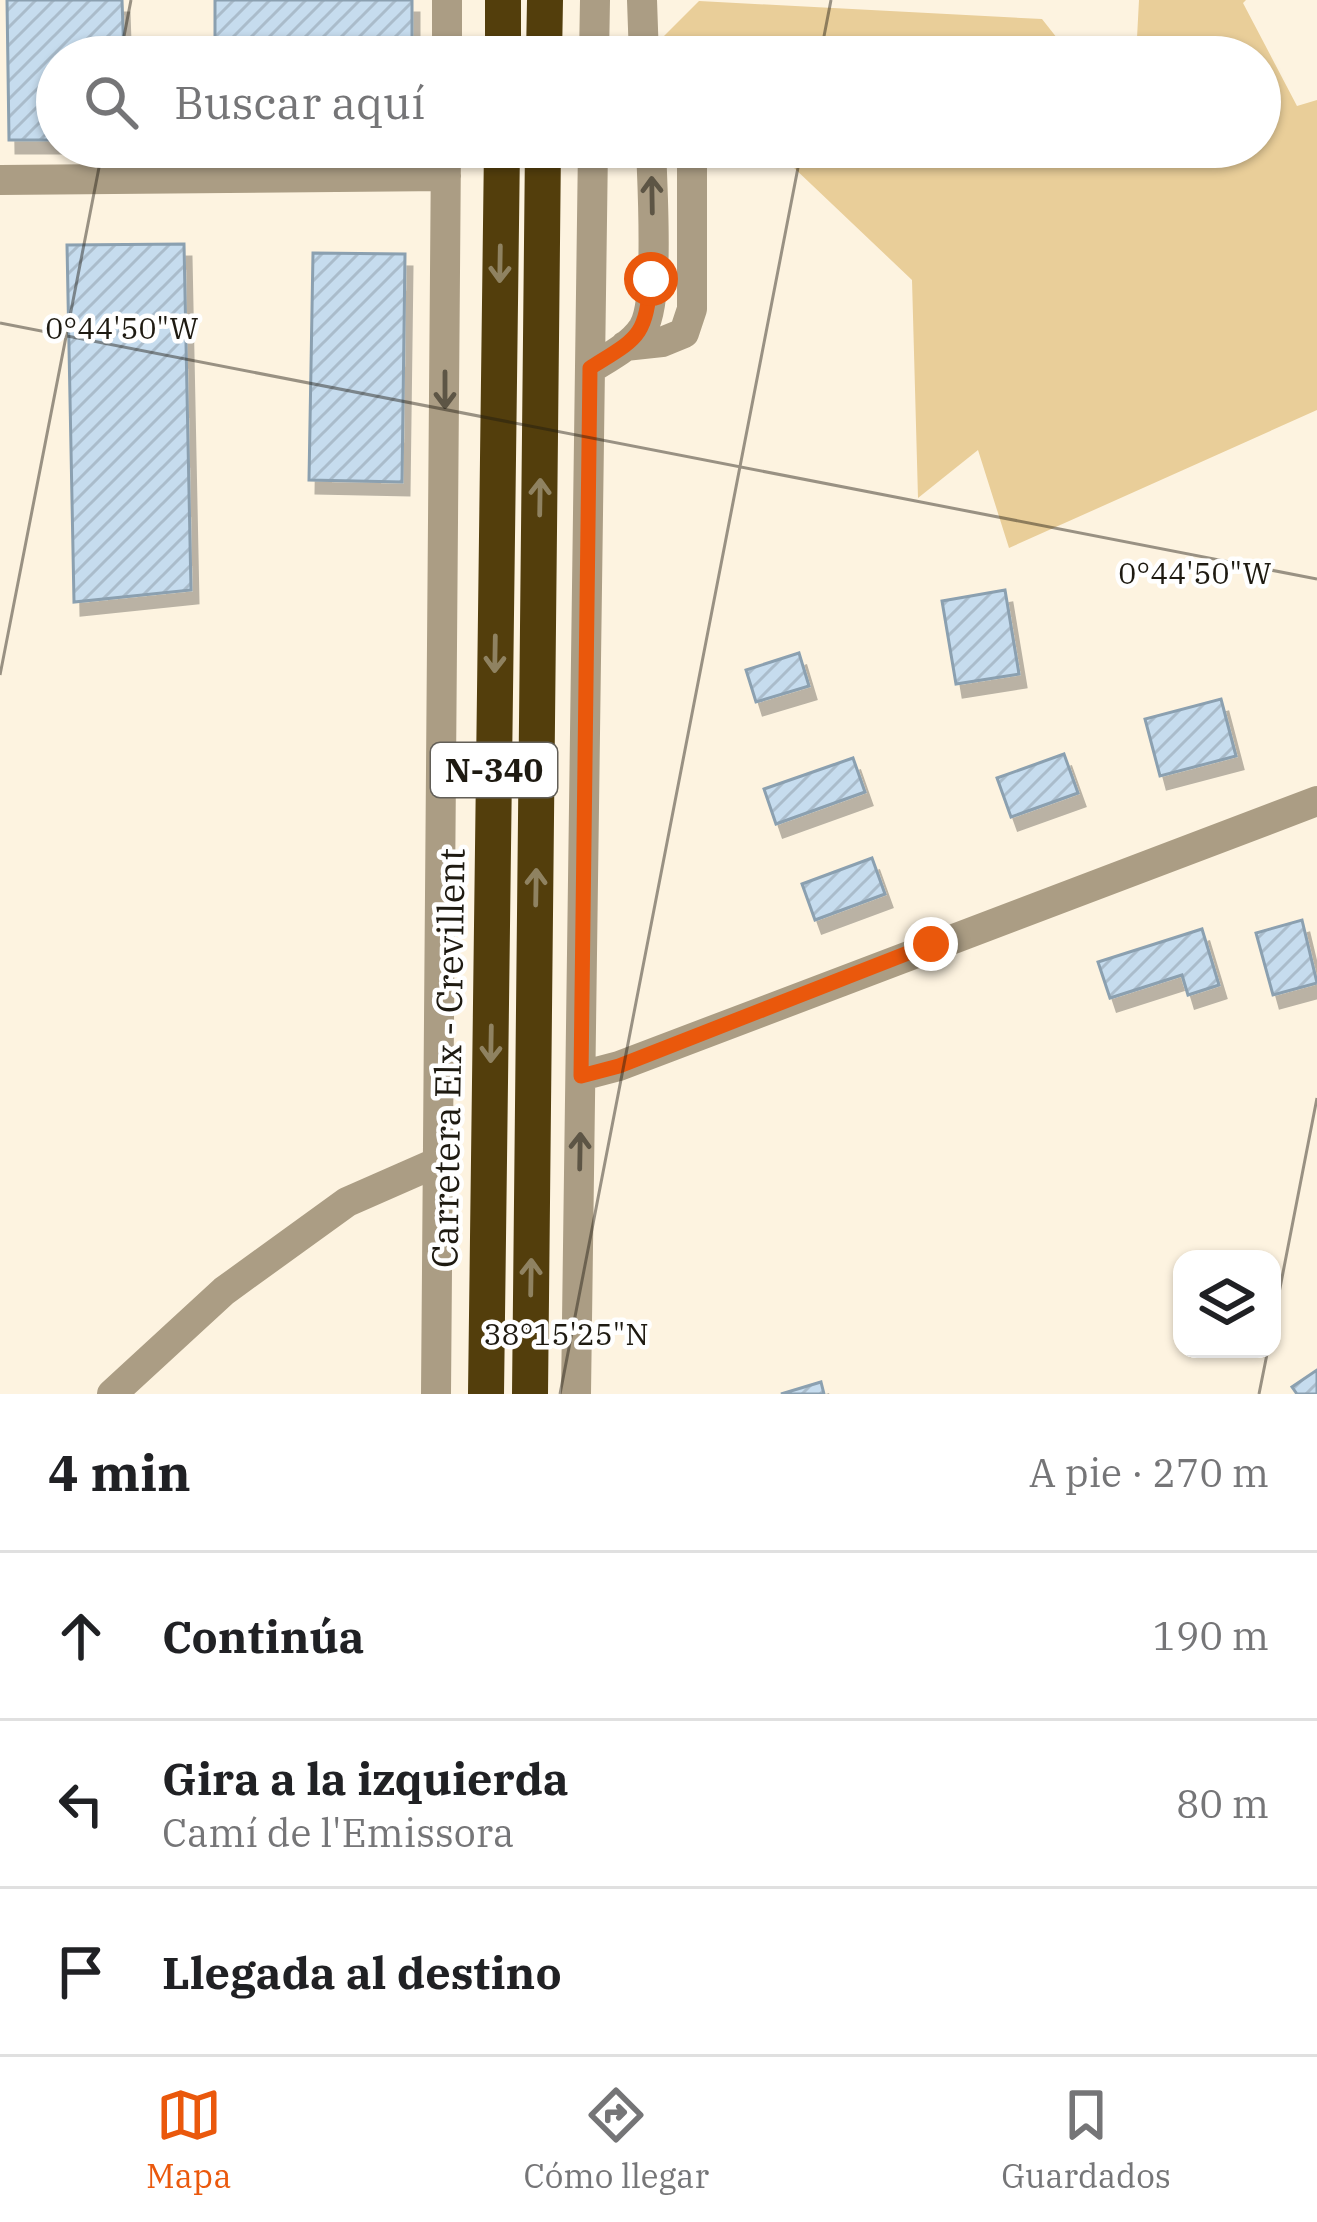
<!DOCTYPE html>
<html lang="es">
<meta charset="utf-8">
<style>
:root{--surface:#fff;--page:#f6f6f6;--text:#202124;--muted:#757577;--line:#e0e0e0;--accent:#ea580c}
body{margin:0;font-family:"IBM Plex Serif",serif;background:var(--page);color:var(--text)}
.controls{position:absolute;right:36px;bottom:36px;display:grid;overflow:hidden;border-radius:24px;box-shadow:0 3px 9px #0004}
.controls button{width:108px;height:108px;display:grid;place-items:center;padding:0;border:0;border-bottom:3px solid var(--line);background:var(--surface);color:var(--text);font:60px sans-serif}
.stop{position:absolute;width:36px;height:36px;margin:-27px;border:9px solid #ea580c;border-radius:50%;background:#fff}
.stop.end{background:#ea580c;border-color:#fff;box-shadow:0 3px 12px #0008}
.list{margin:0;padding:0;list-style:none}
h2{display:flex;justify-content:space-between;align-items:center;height:156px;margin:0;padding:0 48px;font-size:51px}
h2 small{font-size:39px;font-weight:400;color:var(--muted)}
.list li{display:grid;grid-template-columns:78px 1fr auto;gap:36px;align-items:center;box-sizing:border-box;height:168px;padding:0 48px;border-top:3px solid var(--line)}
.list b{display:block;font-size:45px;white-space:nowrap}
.list p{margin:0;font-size:39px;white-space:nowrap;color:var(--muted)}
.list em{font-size:39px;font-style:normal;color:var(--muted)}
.icon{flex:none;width:66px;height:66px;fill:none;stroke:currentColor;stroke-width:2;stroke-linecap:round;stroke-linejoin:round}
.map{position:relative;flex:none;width:1317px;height:1394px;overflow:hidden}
.search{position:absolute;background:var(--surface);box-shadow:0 3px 9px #0004;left:36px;right:36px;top:36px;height:132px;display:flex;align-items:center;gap:30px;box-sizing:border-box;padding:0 42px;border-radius:66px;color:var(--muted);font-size:45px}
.sheet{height:660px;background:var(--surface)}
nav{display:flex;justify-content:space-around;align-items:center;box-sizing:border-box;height:168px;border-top:3px solid var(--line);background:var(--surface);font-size:33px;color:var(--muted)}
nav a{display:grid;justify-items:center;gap:6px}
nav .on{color:var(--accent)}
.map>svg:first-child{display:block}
.grass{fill:#e9ce99}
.building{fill:url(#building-hatch);stroke:#8ba0b0;stroke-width:3;filter:url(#shadow)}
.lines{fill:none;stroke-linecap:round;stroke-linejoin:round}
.minor{stroke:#ab9d84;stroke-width:30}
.highway{stroke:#533e0c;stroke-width:36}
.oneway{stroke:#5d5545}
.oneway2{stroke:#8f8261}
.route{stroke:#ea580c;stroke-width:15}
.ticks{fill:none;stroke:#1e1a11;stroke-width:3;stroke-opacity:0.45}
.labels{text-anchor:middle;stroke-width:9;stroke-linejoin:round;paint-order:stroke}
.shield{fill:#fff;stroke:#625f58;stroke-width:3}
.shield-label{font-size:33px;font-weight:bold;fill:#1e1a11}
.street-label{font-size:36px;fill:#1e1a11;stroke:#fff}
.ticks-label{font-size:30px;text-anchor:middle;fill:#1e1a11;stroke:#fff;stroke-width:9;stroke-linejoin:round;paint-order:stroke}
</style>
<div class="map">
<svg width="1317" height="1394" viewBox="0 0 1317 1394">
<defs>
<pattern id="building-hatch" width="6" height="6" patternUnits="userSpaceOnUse" patternTransform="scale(3)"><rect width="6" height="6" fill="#c6dcee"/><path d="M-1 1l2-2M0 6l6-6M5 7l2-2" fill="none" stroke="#aabccb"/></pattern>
<filter id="shadow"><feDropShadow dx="7" dy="13" stdDeviation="0" flood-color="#0004"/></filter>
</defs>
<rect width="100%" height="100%" fill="#fdf3e0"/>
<path class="grass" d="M 1139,0 L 1246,0 L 1243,3 L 1297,106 L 1317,100 L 1317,410 L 1009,548 L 978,450 L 918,498 L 912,280 L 772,147 L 1260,147 L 1260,57 L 1136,57 Z
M 699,1 L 1042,19 L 1072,57 L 678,57 L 660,40 Z"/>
<path class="building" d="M 7,0 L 122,0 L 124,57 L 57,57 L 57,140 L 9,140 Z
M 215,0 L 412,0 L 412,57 L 215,57 Z
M 184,244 L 191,590 L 74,602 L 67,245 Z
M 313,253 L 405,254 L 402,482 L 309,480 Z
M 1005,590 L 1019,674 L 956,684 L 942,601 Z
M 799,653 L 809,686 L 756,702 L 746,670 Z
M 1221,699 L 1236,756 L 1160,776 L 1145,719 Z
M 1064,754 L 1078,793 L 1011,817 L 997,778 Z
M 853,758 L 865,792 L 776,824 L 764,789 Z
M 872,858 L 885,894 L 815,920 L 802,884 Z
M 1302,920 L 1317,983 L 1273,995 L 1256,933 Z
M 1202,929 L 1219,985 L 1188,995 L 1182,975 L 1110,998 L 1098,962 Z
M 1317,1370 L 1317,1394 L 1297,1394 L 1292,1387 Z
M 821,1382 L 824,1394 L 781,1394 Z"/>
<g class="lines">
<path class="minor" d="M 642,0 L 644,57
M 447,57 L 447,0
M 594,57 L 595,0
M 0,180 L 446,176
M 625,346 L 662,342 L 684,333 L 692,309 L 692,147
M 590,369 C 609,357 631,346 643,328 C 660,301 652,183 651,147
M 581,1076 L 619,1066 L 1317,801
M 112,1394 L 224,1291 L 347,1202 L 438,1162
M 436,1394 L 446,147
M 576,1394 L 593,147"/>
<path class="highway" d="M 503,57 L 503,0
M 544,57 L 545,0
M 486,1394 L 502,147
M 530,1394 L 543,147"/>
</g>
<defs><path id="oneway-shaft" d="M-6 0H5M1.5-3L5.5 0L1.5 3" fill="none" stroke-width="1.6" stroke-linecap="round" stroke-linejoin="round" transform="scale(3)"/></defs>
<g class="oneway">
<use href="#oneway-shaft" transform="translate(652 195) rotate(-91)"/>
<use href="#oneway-shaft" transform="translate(445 390) rotate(90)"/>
<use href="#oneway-shaft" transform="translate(580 1151) rotate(-89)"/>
</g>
<g class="oneway2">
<use href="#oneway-shaft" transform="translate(500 264) rotate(91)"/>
<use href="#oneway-shaft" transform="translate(540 497) rotate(-89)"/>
<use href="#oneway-shaft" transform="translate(495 654) rotate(91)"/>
<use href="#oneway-shaft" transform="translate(536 887) rotate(-89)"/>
<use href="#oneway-shaft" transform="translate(491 1044) rotate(91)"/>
<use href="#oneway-shaft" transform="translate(531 1277) rotate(-89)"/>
</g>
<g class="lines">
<path class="route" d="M 651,279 C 645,338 639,337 590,368 L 581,1076 L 619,1066 L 931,944"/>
</g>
<path class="ticks" d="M 120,57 L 131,0M 820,57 L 831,0M 0,323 L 1317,579M 0,675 L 103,147M 1272,1329 L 1317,1098M 560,1394 L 802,147M 1259,1394 L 1268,1349"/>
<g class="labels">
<rect class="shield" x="431" y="743" width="126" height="54" rx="9"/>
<g class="shield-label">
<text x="494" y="782">N-340</text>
</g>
<g class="street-label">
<text transform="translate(448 1058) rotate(-89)" y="13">Carretera Elx - Crevillent</text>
</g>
</g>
<g class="ticks-label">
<text x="122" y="339">0°44'50"W</text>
<text x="1195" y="584">0°44'50"W</text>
<text x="566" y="1345">38°15'25"N</text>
</g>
</svg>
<div class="controls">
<button><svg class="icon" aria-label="layers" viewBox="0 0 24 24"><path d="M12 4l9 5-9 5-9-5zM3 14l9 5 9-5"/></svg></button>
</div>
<div class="stop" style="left:651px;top:279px"></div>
<div class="stop end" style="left:931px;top:944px"></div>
<div class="search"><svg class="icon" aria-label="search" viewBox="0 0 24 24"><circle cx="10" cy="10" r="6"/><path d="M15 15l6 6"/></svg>Buscar aquí</div>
</div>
<section class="sheet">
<h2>4 min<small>A pie · 270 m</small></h2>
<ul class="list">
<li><svg class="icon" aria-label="ahead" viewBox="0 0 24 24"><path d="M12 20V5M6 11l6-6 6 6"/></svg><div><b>Continúa</b></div><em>190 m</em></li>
<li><svg class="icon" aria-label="left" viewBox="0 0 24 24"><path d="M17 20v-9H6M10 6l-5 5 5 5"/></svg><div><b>Gira a la izquierda</b><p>Camí de l'Emissora</p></div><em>80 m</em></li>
<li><svg class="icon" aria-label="arrive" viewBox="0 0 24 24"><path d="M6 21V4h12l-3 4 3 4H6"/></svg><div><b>Llegada al destino</b></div></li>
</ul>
</section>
<nav>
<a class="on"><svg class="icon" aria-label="map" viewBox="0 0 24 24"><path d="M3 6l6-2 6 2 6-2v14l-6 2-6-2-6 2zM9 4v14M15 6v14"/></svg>Mapa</a>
<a><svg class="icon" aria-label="directions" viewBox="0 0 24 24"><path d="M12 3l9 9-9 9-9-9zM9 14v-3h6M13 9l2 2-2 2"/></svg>Cómo llegar</a>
<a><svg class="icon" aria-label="saved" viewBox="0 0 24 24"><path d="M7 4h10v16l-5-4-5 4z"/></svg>Guardados</a>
</nav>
